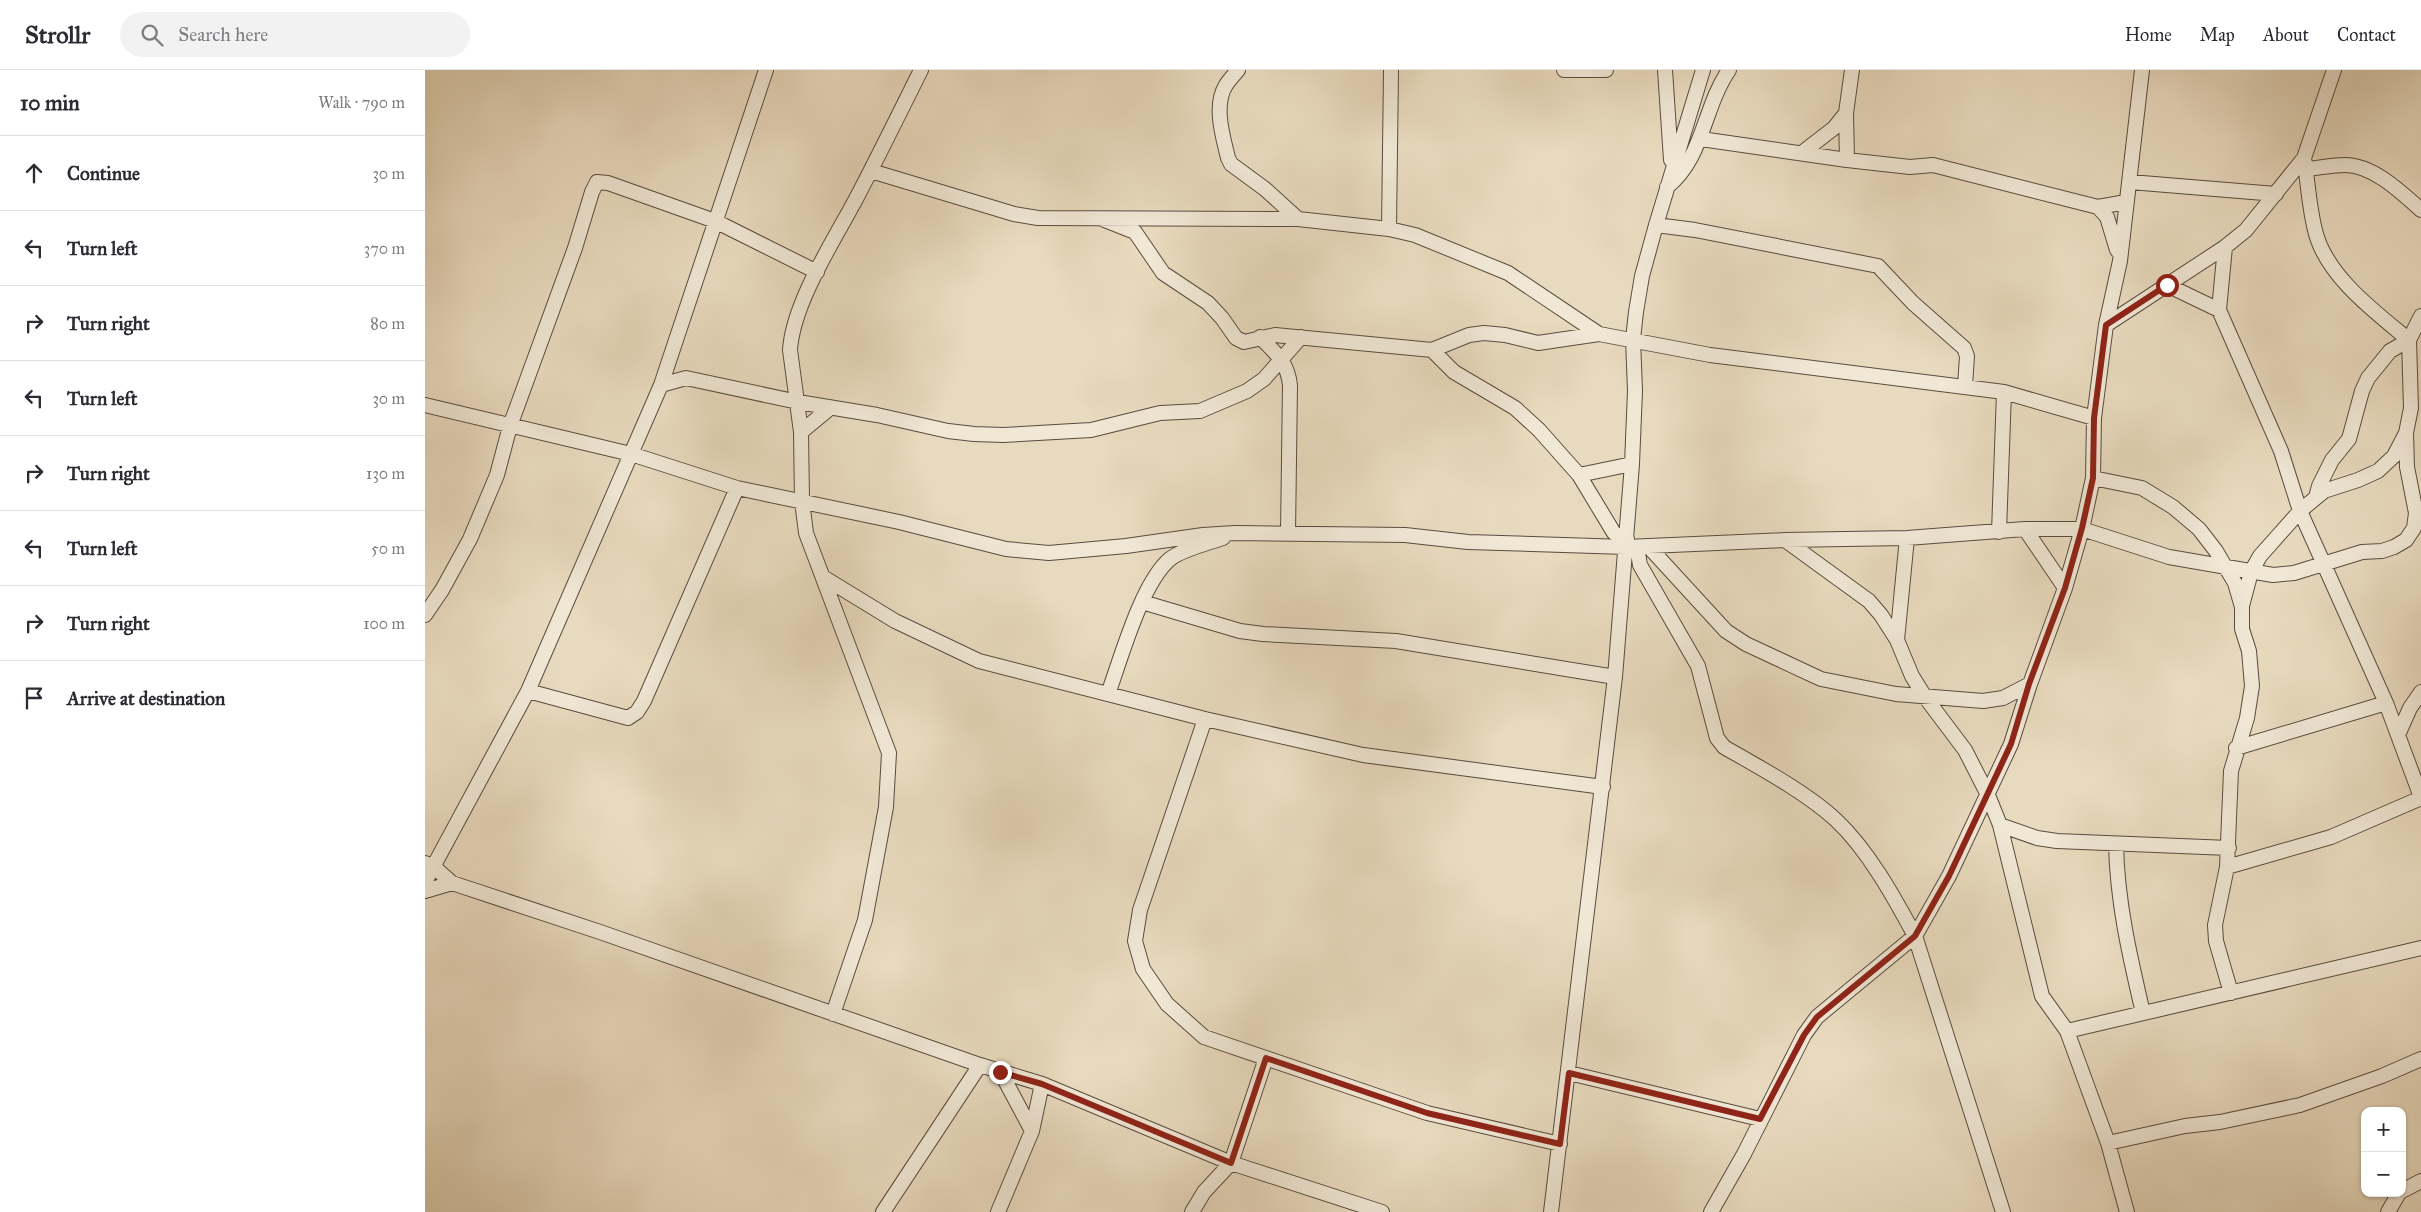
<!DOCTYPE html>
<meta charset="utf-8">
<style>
:root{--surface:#fff;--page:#f2f2f3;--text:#2b2b33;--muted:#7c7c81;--line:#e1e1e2}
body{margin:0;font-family:"IM FELL Great Primer",serif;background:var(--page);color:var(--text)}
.controls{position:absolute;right:15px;bottom:15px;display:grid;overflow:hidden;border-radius:10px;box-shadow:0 1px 4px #0004}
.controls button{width:45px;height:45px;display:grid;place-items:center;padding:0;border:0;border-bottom:1px solid var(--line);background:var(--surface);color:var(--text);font:25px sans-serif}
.stop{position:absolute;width:15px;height:15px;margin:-11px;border:4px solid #8f2418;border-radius:50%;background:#fff}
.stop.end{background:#8f2418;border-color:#fff;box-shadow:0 1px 5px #0008}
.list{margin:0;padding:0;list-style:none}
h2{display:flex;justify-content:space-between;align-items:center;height:65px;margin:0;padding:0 20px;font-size:21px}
h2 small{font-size:16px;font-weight:400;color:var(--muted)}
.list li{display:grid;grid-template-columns:32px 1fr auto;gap:15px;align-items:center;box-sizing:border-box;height:75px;padding:0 20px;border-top:1px solid var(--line)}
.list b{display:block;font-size:19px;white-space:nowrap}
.list em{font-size:16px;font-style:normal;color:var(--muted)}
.icon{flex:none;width:28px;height:28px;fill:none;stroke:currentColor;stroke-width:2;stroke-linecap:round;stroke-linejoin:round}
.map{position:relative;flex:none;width:1996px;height:1142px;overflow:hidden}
header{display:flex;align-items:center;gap:30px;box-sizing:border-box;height:70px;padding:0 25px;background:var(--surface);border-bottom:1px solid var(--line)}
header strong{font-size:24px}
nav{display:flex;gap:28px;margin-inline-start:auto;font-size:18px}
.search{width:350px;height:45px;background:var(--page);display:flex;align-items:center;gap:12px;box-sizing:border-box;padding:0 18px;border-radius:28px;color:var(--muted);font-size:19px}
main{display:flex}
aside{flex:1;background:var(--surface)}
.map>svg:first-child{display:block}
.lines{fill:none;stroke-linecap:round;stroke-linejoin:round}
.minor-casing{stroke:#594c3f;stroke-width:16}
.minor{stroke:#f0e7d5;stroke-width:14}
.route{stroke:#8f2418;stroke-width:6}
</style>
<header>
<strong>Strollr</strong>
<div class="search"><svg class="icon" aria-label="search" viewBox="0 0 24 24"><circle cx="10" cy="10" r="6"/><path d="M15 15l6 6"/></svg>Search here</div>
<nav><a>Home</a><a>Map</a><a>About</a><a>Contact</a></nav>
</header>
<main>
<aside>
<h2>10 min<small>Walk · 790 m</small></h2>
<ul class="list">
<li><svg class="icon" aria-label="ahead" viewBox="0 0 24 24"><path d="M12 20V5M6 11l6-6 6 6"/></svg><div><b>Continue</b></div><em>30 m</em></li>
<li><svg class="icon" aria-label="left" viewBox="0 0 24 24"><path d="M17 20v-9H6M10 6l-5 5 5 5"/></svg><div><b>Turn left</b></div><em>370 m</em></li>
<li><svg class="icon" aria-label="right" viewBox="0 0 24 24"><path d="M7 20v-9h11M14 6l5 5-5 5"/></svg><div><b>Turn right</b></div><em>80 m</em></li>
<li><svg class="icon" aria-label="left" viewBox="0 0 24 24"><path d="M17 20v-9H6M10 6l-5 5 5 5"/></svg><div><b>Turn left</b></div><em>30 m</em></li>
<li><svg class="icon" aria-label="right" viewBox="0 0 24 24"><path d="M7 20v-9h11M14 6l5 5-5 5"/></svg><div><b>Turn right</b></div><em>130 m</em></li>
<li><svg class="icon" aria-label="left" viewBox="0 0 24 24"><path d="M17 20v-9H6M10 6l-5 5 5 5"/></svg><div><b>Turn left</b></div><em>50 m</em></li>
<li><svg class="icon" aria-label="right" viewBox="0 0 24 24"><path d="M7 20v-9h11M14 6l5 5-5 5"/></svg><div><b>Turn right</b></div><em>100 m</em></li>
<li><svg class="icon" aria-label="arrive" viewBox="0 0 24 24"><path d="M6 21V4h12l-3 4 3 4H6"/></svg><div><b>Arrive at destination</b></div></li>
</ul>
</aside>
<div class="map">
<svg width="1996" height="1142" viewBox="0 0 1996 1142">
<rect width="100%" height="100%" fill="#e8dabe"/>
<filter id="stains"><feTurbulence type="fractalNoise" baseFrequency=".004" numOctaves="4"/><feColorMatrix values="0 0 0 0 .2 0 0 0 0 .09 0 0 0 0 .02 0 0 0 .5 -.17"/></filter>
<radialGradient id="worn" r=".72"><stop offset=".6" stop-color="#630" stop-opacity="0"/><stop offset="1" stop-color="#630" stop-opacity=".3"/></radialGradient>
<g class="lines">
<g class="minor-casing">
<path id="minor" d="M 813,0 C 809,5 804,10 801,15 C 788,35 798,67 803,88 L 806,94 L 840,119 L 873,149
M 1139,0 L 1181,0
M 1240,0 L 1246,90
M 1276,69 L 1422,90 L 1485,97 L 1508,95 L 1673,137 L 1701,132
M 1378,82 L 1409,58 L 1421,43
M 1879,88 C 1883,112 1884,137 1890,160 C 1900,205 1950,242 1984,270
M 1422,90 L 1421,43 L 1427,0
M 1881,99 C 1894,98 1907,95 1920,95 C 1948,95 1976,122 1996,140
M 446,101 L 589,144 L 613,148 L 873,149 L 964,159 L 990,165 L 1083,203 L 1174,264
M 1705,112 L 1851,124
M 1242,117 C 1279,87 1278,38 1304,0
M 1673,137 L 1682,147 L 1692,180
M 677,149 L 710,162 L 738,203 L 783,233 L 797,248 L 811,268 L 819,272 L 850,265 L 1007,280 L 1044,265 L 1059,263 L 1080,265 L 1113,273 L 1174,264 L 1285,285 L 1579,322 L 1669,348
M 1231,155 L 1270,160 L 1453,196 L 1488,233 L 1539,278 L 1542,286 L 1540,316
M 964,159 L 966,0
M 1800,177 L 1794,240 L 1856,381 L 1875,441 L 1961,633 L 1996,727
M 1742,215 L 1794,240
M 1681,255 L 1800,177 L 1821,160 L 1879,88 L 1909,0
M 835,267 C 851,284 862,291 865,315 L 863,463
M 1007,280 L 1029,302 L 1090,338 L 1114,360 L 1154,405 L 1189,463 L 1202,469
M 236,315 L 261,308 L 373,332 L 452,345 L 523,361 L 549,364 L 578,365 L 666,360 L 735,343 L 775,341 L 822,321 L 839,309 L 876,267
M 0,335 L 206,384 L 312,418 L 474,452 L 581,479 L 624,483 L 701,476 L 778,465 L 810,463 L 980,465 L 1043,472 L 1201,477 L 1360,470 L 1482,468 L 1600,459 L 1657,459 L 1744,487 L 1848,505 L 1869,503 L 1937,482 L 1957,481 L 1969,477 L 1981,470 L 1989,458 L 1991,443 L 1982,397 L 1981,363
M 376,362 L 405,338
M 1154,405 L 1207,394
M 1668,408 L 1717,418 L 1748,437 L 1774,459 L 1791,481 L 1810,513 L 1817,537 L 1817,559 L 1824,581 L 1827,616 L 1822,648 L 1806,701 L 1802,797 L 1790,855 L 1791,871 L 1806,923
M 1891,427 L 1894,416 L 1907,390 L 1924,369 L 1937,321 L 1943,308 L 1965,281 L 1984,270
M 1600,459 L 1640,518
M 1574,462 L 1579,322
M 1360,470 L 1444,531 L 1456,545 L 1472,570 L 1487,606 L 1500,627 L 1540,680 L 1563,725 L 1575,755 L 1617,926 L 1642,961 L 1683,1073 L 1702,1142
M 1223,476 L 1301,561 L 1321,574 L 1396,609 L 1471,624 L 1558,631 L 1578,628 L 1605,614
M 1212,477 L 1215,495 L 1273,596 L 1292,668 L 1299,677 C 1334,697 1382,723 1411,750 C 1443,780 1469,827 1490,866 L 1578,1142
M 398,507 L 470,551 L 554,591 L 780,649 L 938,685 L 1178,717
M 717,532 L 815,561 L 838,564 L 971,571 L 1190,607
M 1817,536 L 1826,502 L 1835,486 L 1875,441 L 1899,421 L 1933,410 L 1953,401 L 1969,386 L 1981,363 L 1986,338 L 1984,270 L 1996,246
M 0,545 L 17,520 L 45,469 L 72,405 L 85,356 L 150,178 L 167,122 L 172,112 L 183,113 L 290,151 L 392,202
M 1472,570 L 1482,468
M 103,621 L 203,648 L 212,642 L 219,631 L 312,418
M 683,624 C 696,588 717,512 745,489 C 756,480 783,473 798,468
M 780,649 L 715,840 L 710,871 L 718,899 L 742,934 L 779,967 L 1002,1043 L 1135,1074
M 1973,665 L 1985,638 L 1996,622
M 1811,678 L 1961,633
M 1575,755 L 1612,768 L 1632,771 L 1804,778
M 1691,774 C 1692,832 1705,887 1718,943
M 0,793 L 9,797 L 27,813 L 175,862 L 555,995 L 617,1014 L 806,1093 L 957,1142
M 1802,797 L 1906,767 L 1996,728
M 0,812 L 103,621 L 236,315 L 341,0
M 0,821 L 27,813
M 408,944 L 440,850 L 461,737 L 464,683 L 381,463 L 377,431 L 376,362 L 365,280 C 368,232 410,169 432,127 C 454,85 475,42 496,0
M 1642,961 L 1996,878
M 575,1001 L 607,1061
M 1144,1003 L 1335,1049
M 1683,1073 L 1760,1056 L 1795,1052 L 1875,1035 L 1957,1006 L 1996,989
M 1977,1121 L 1996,1111
M 458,1142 L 555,995
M 573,1142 L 607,1061 L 617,1014
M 767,1142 L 779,1122 L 806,1093 L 841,988
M 1126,1142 L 1190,607 L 1207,394 L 1210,321 L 1208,269 L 1211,242 L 1217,206 L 1231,155 L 1278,0
M 1286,1142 L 1319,1084 L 1379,965 L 1392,947 L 1490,866 L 1524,806 L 1586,674 L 1605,614 L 1640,518 L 1657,459 L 1668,408 L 1669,348 L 1681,255 L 1695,191 L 1717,0
M 1963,1142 L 1974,1123"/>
</g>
<use href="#minor" class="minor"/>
</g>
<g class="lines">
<path class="route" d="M 575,1002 L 617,1014 L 806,1093 L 841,988 L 1002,1043 L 1135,1074 L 1144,1003 L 1335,1049 L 1379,965 L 1392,947 L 1490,866 L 1524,806 L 1586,674 L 1604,614 L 1640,518 L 1657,458 L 1668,408 L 1669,348 L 1681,255 L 1742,215"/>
</g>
<rect width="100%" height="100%" filter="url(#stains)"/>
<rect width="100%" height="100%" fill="url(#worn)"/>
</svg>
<div class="controls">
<button>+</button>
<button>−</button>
</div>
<div class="stop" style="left:1742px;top:215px"></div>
<div class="stop end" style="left:575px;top:1002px"></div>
</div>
</main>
